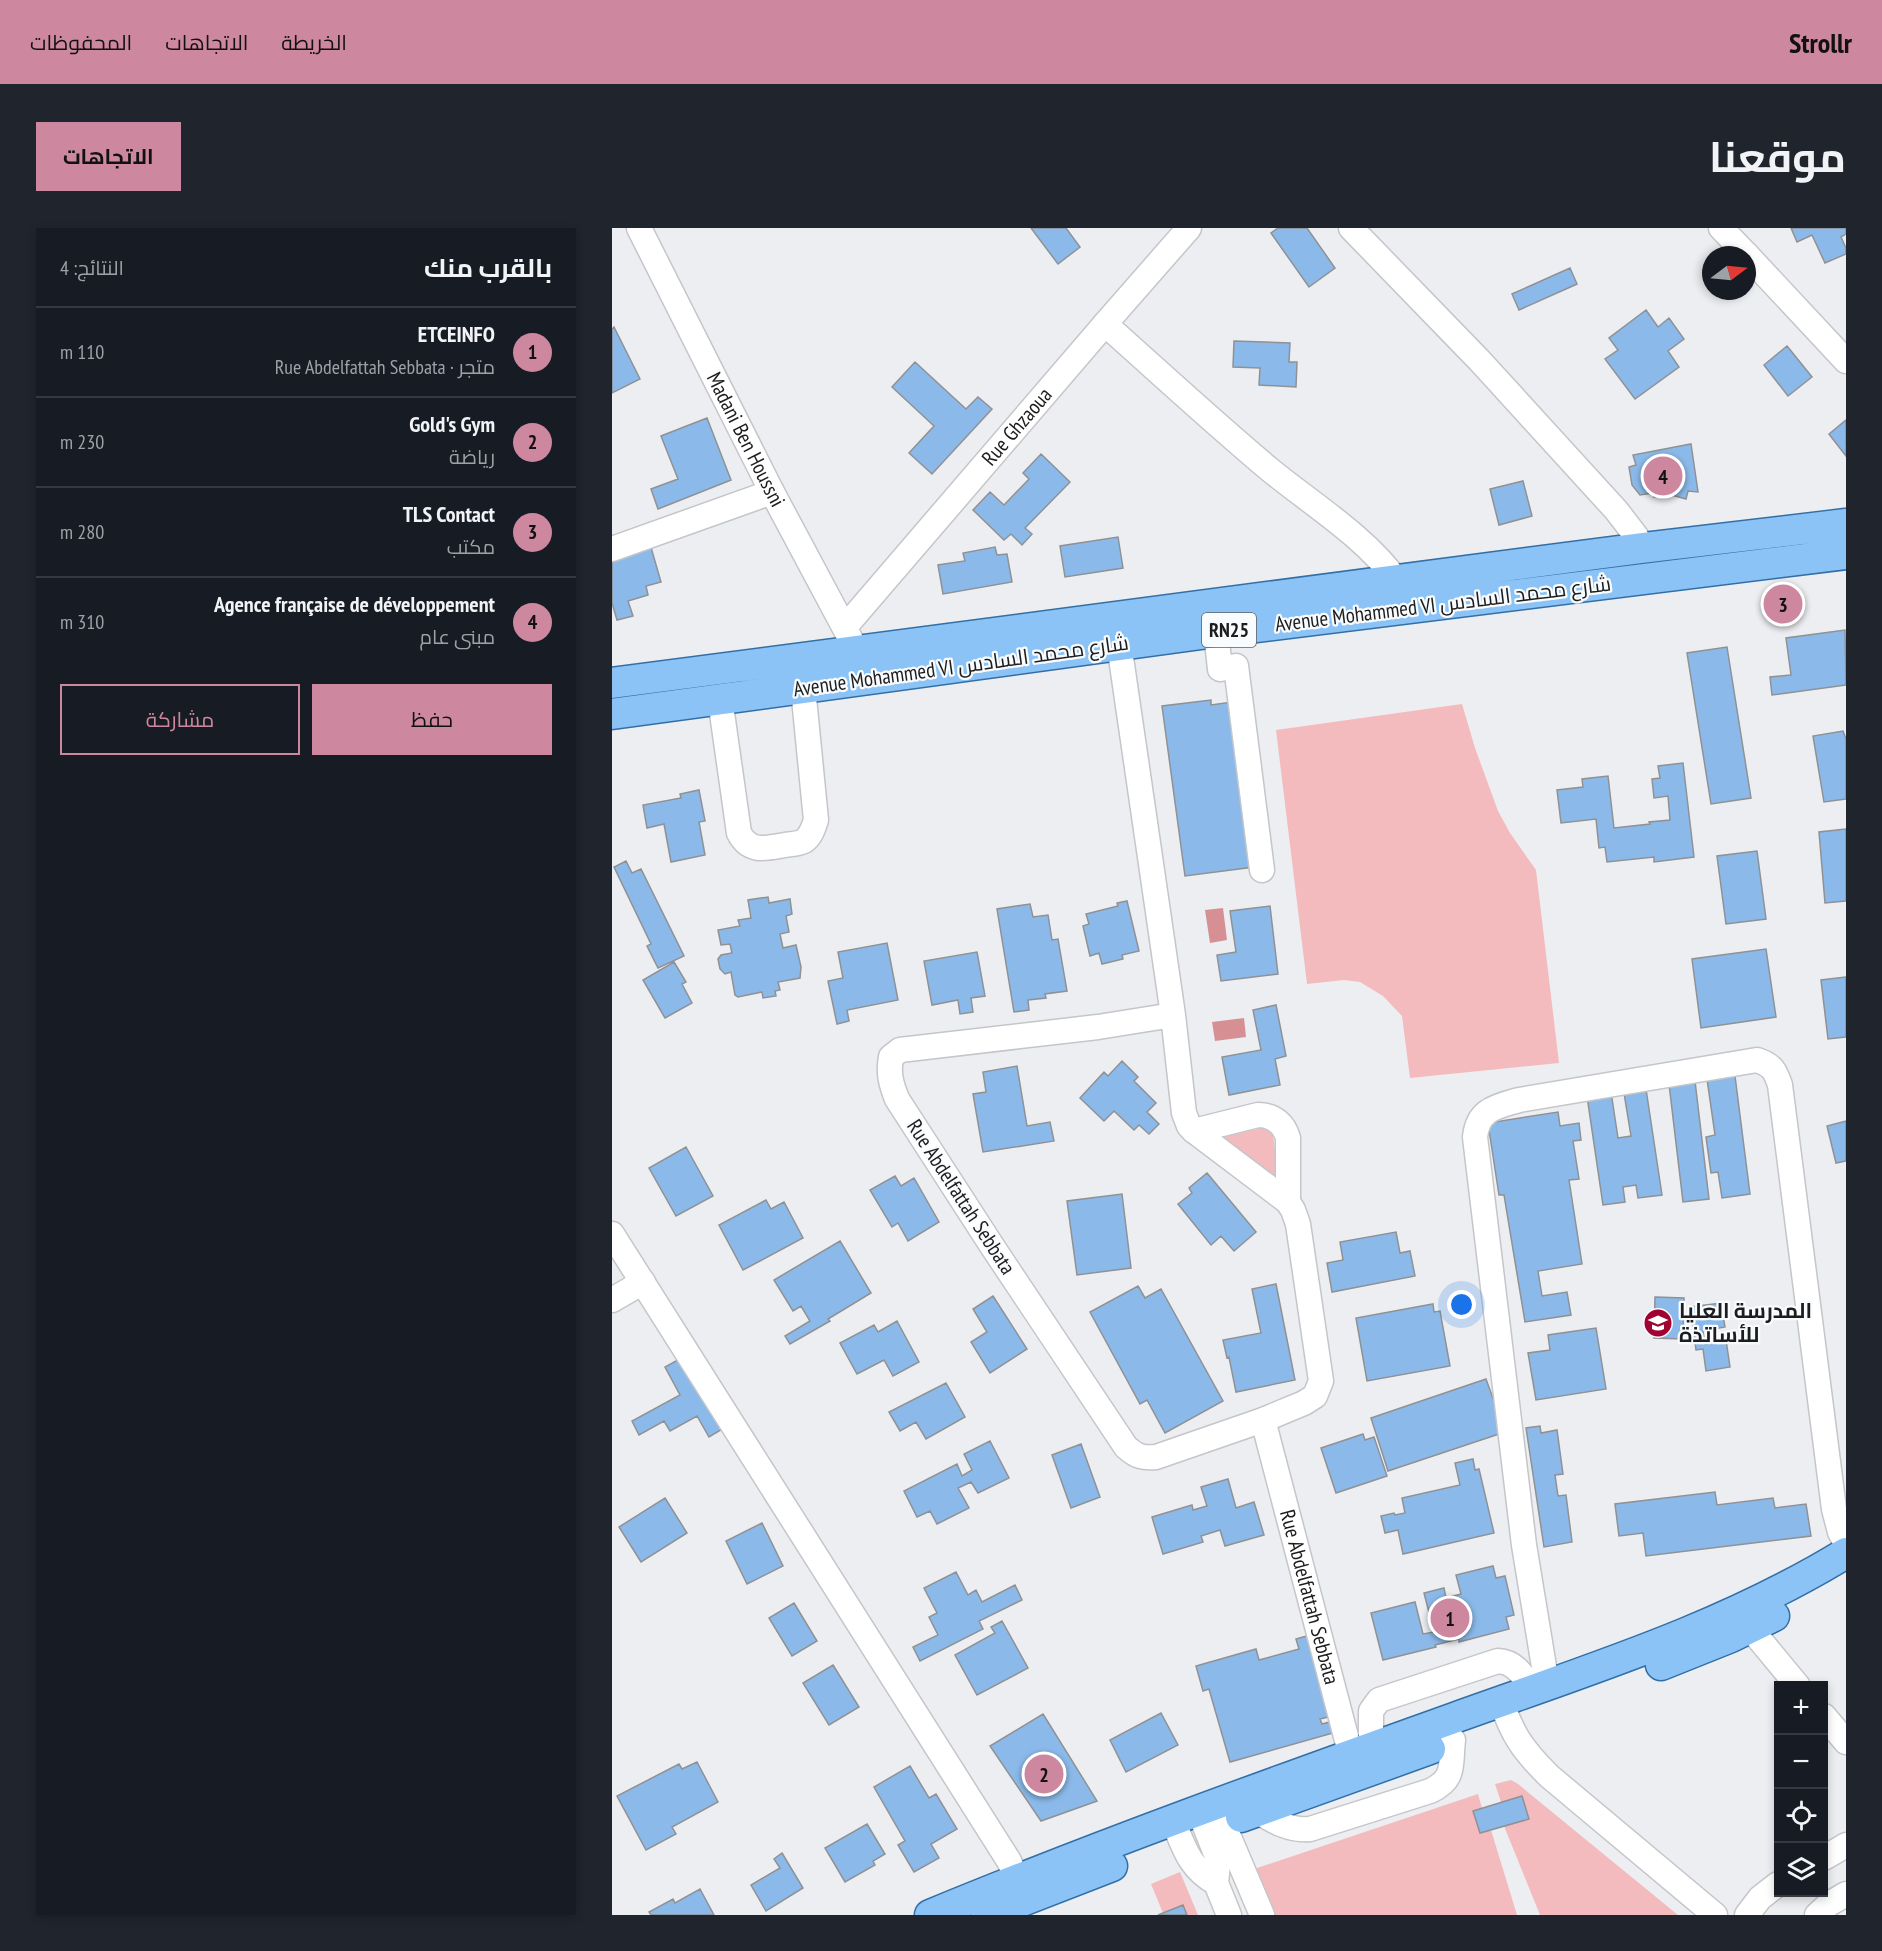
<!DOCTYPE html>
<html lang="ar">
<meta charset="utf-8">
<style>
:root{--surface:#171b24;--page:#20242c;--text:#f1f3f6;--muted:#9ea1a6;--line:#363941;--accent:#cd879e}
body{margin:0;font-family:"PT Sans Narrow",Cairo,sans-serif;background:var(--page);color:var(--text);direction:rtl}
.controls{position:absolute;right:18px;bottom:18px;display:grid;overflow:hidden;border-radius:0px;box-shadow:0 3px 9px #0003}
.controls button{width:54px;height:54px;display:grid;place-items:center;padding:0;border:0;border-bottom:2px solid var(--line);background:var(--surface);color:var(--text);font:30px sans-serif}
.compass{position:absolute;left:1090px;top:18px;width:54px;height:54px;border-radius:50%;background:var(--surface);box-shadow:0 3px 9px #0003;rotate:74deg}
.you{position:absolute;left:850px;top:1077px;width:21px;height:21px;margin:-15px;border:4px solid #fff;border-radius:50%;background:#1a73e8;box-shadow:0 0 0 9px #1a73e833}
.badge{display:grid;place-items:center;width:39px;height:39px;border-radius:50%;background:var(--accent);color:#111;font-size:20px;font-weight:700}
.pin{position:absolute;translate:-50% -50%;border:3px solid #fff;box-shadow:0 2px 6px #0006}
.list{margin:0;padding:0;list-style:none}
h2{display:flex;justify-content:space-between;align-items:center;height:78px;margin:0;padding:0 24px;font-size:26px}
h2 small{font-size:20px;font-weight:400;color:var(--muted)}
.list li{display:grid;grid-template-columns:39px 1fr auto;gap:18px;align-items:center;box-sizing:border-box;height:90px;padding:0 24px;border-top:2px solid var(--line)}
.list b{display:block;font-size:22px;white-space:nowrap}
.list p{margin:0;font-size:20px;white-space:nowrap;color:var(--muted)}
.list em{font-size:20px;font-style:normal;color:var(--muted)}
.actions{display:flex;gap:12px;padding:18px 24px}
.actions a{flex:1;padding:14px 0;border:2px solid var(--accent);border-radius:0px;text-align:center;font-size:21px;color:var(--accent)}
.actions .main{background:var(--accent);color:#111}
.icon{flex:none;width:33px;height:33px;fill:none;stroke:currentColor;stroke-width:2;stroke-linecap:round;stroke-linejoin:round}
.map{position:relative;flex:none;width:1234px;height:1687px;overflow:hidden;direction:ltr;border-radius:0px}
header{display:flex;align-items:center;gap:36px;box-sizing:border-box;height:84px;padding:0 30px;background:var(--accent);color:#111}
header strong{font-size:28px}
nav{display:flex;gap:33px;margin-inline-start:auto;font-size:21px}
.intro{display:flex;align-items:center;justify-content:space-between;box-sizing:border-box;height:144px;padding:0 36px}
h1{margin:0;font-size:42px}
.button{padding:15px 27px;border-radius:0px;background:var(--accent);color:#111;font-size:21px;font-weight:700}
main{display:flex;gap:36px;padding:0 36px}
aside{flex:1;background:var(--surface);border-radius:0px;box-shadow:0 3px 9px #0003}
.map>svg:first-child{display:block}
.green{fill:#f4bbbe}
.water{fill:#d69094}
.building{fill:#8bbaea;stroke:#8f9194;stroke-width:1.5}
.lines{fill:none;stroke-linecap:round;stroke-linejoin:round}
.minor-casing{stroke:#c4c6c9;stroke-width:27}
.major-casing{stroke:#326fa6;stroke-width:33}
.minor{stroke:#fff;stroke-width:24}
.major{stroke:#8bc3f6;stroke-width:30}
.labels{text-anchor:middle;stroke-width:4.5;stroke-linejoin:round;paint-order:stroke}
.shield{fill:#f9fcfe;stroke:#5f6061;stroke-width:1.5}
.shield-label{font-size:20px;font-weight:bold;fill:#1d1d1e}
.street-label{font-size:21px;fill:#1d1d1e;stroke:#f9fcfe}
.poi-label{font-size:21px;font-weight:bold;fill:#1d1d1e;stroke:#f9fcfe;text-anchor:start}
</style>
<header>
<strong>Strollr</strong>
<nav><a>الخريطة</a><a>الاتجاهات</a><a>المحفوظات</a></nav>
</header>
<div class="intro"><h1>موقعنا</h1><a class="button">الاتجاهات</a></div>
<main>
<div class="map">
<svg width="1234" height="1687" viewBox="0 0 1234 1687">
<rect width="100%" height="100%" fill="#eceef1"/>
<path class="green" d="M 850,476 L 863,520 L 886,583 L 898,605 L 924,642 L 947,835 L 798,850 L 790,788 L 771,768 L 748,754 L 732,752 L 695,756 L 664,502 Z
M 660,898 L 667,957 L 603,910 Z
M 899,1552 L 906,1556 L 1066,1687 L 928,1687 L 892,1598 L 889,1574 L 883,1556 Z
M 866,1566 L 870,1580 L 861,1583 L 868,1605 L 879,1602 L 905,1687 L 663,1687 L 642,1641 Z
M 568,1644 L 586,1687 L 575,1687 L 570,1677 L 551,1685 L 539,1656 Z"/>
<path class="water" d="M 611,680 L 615,712 L 598,715 L 593,682 Z
M 632,790 L 634,809 L 603,813 L 600,794 Z"/>
<path class="building" d="M 419,0 L 454,0 L 468,19 L 446,36 Z
M 666,0 L 695,0 L 723,40 L 697,59 L 659,5 Z
M 1179,0 L 1234,0 L 1234,6 L 1229,9 L 1234,20 L 1234,26 L 1213,35 L 1200,7 L 1185,14 Z
M 958,40 L 965,56 L 907,82 L 900,66 Z
M 1034,82 L 1046,99 L 1057,90 L 1072,111 L 1056,123 L 1067,139 L 1023,171 L 993,131 L 1006,122 L 997,110 Z
M 2,99 L 28,151 L 0,165 L 0,101 Z
M 622,113 L 678,115 L 677,134 L 685,134 L 684,159 L 647,157 L 648,140 L 621,139 Z
M 1175,118 L 1200,149 L 1176,168 L 1152,137 Z
M 303,134 L 354,181 L 366,169 L 380,181 L 320,246 L 297,225 L 322,198 L 280,159 Z
M 95,190 L 119,252 L 46,281 L 39,261 L 66,251 L 49,208 Z
M 1234,192 L 1234,228 L 1217,206 Z
M 1079,216 L 1086,264 L 1076,263 L 1074,271 L 1056,266 L 1042,269 L 1041,265 L 1028,267 L 1020,257 L 1017,239 L 1024,237 L 1021,227 Z
M 429,226 L 458,254 L 413,300 L 420,306 L 410,317 L 399,306 L 392,312 L 361,282 L 378,264 L 392,277 L 417,251 L 411,245 Z
M 911,253 L 920,288 L 887,297 L 878,261 Z
M 506,309 L 511,340 L 453,349 L 448,318 Z
M 38,316 L 49,354 L 34,358 L 36,367 L 16,373 L 21,388 L 5,392 L 0,375 L 0,327 Z
M 383,319 L 385,327 L 395,326 L 400,354 L 331,366 L 326,337 L 353,333 L 351,325 Z
M 1233,402 L 1234,457 L 1160,467 L 1158,449 L 1179,447 L 1174,410 Z
M 1115,419 L 1139,570 L 1099,576 L 1075,425 Z
M 599,472 L 599,477 L 620,474 L 642,639 L 573,648 L 550,478 Z
M 1231,503 L 1234,511 L 1234,571 L 1212,574 L 1201,508 Z
M 1071,535 L 1082,629 L 1042,634 L 1042,629 L 995,634 L 993,619 L 987,620 L 984,591 L 949,595 L 945,562 L 971,559 L 970,551 L 996,548 L 1002,600 L 1038,596 L 1037,594 L 1058,592 L 1056,568 L 1042,570 L 1040,551 L 1048,550 L 1046,538 Z
M 87,562 L 93,593 L 87,594 L 93,627 L 59,634 L 52,596 L 35,600 L 31,577 L 69,570 L 68,566 Z
M 1234,601 L 1234,673 L 1213,675 L 1207,604 Z
M 1145,623 L 1154,691 L 1114,696 L 1105,628 Z
M 14,633 L 20,645 L 29,641 L 72,728 L 46,740 L 35,718 L 39,716 L 2,639 Z
M 156,669 L 157,675 L 178,671 L 180,686 L 174,688 L 177,704 L 168,706 L 171,720 L 184,717 L 189,739 L 188,750 L 166,754 L 168,762 L 163,763 L 164,768 L 151,770 L 150,764 L 126,769 L 123,767 L 119,744 L 113,746 L 108,741 L 106,731 L 109,727 L 120,725 L 118,716 L 109,717 L 106,702 L 128,698 L 126,692 L 139,690 L 136,672 Z
M 515,673 L 527,723 L 510,727 L 511,731 L 490,736 L 487,725 L 478,728 L 471,698 L 477,696 L 474,686 L 506,678 L 505,675 Z
M 418,676 L 421,689 L 436,687 L 440,712 L 446,711 L 455,763 L 433,766 L 434,770 L 416,772 L 417,782 L 402,784 L 385,681 Z
M 658,678 L 666,746 L 609,753 L 605,727 L 624,724 L 618,683 Z
M 275,715 L 286,772 L 235,782 L 237,793 L 225,796 L 216,753 L 231,750 L 226,724 Z
M 1154,721 L 1164,789 L 1089,800 L 1080,731 Z
M 365,724 L 373,768 L 359,770 L 361,784 L 348,786 L 346,772 L 320,777 L 312,733 Z
M 62,734 L 74,754 L 70,756 L 80,775 L 53,790 L 31,752 Z
M 1234,749 L 1234,809 L 1216,811 L 1209,752 Z
M 664,777 L 674,828 L 663,831 L 668,857 L 617,867 L 610,829 L 649,822 L 641,782 Z
M 510,833 L 526,849 L 522,853 L 544,875 L 535,884 L 547,896 L 537,906 L 527,897 L 522,902 L 502,883 L 492,893 L 468,870 L 492,844 L 496,848 Z
M 405,838 L 415,898 L 438,894 L 442,913 L 371,924 L 361,866 L 374,864 L 371,844 Z
M 1123,848 L 1138,966 L 1110,970 L 1106,944 L 1099,945 L 1094,909 L 1103,907 L 1095,851 Z
M 1083,853 L 1097,971 L 1071,974 L 1057,856 Z
M 1034,861 L 1050,967 L 1026,970 L 1024,957 L 1011,959 L 1013,974 L 991,977 L 975,868 L 999,864 L 1006,910 L 1019,908 L 1012,865 Z
M 946,884 L 948,898 L 967,895 L 969,912 L 961,913 L 967,951 L 957,952 L 970,1036 L 926,1043 L 930,1068 L 955,1064 L 959,1087 L 913,1094 L 892,967 L 887,967 L 876,895 Z
M 1234,893 L 1234,933 L 1224,935 L 1215,898 Z
M 74,919 L 101,968 L 64,988 L 37,940 Z
M 595,945 L 644,1004 L 622,1023 L 609,1008 L 599,1017 L 566,976 L 580,965 L 577,960 Z
M 283,948 L 289,958 L 302,950 L 327,994 L 296,1013 L 286,995 L 280,999 L 258,962 Z
M 510,966 L 519,1040 L 465,1047 L 455,973 Z
M 154,972 L 159,981 L 172,974 L 191,1010 L 131,1042 L 107,997 Z
M 784,1004 L 788,1025 L 798,1023 L 803,1048 L 720,1064 L 715,1035 L 731,1032 L 728,1014 Z
M 228,1013 L 259,1065 L 216,1091 L 218,1093 L 178,1116 L 173,1108 L 198,1093 L 189,1078 L 181,1083 L 162,1052 Z
M 664,1056 L 683,1152 L 624,1164 L 617,1129 L 615,1130 L 611,1112 L 649,1105 L 640,1061 Z
M 526,1058 L 533,1070 L 549,1061 L 611,1173 L 553,1205 L 535,1172 L 528,1176 L 478,1084 Z
M 381,1068 L 415,1121 L 378,1145 L 359,1114 L 375,1104 L 361,1081 Z
M 1043,1069 L 1072,1070 L 1071,1111 L 1042,1110 Z
M 1109,1075 L 1113,1099 L 1091,1103 L 1093,1116 L 1114,1112 L 1118,1139 L 1094,1143 L 1091,1121 L 1084,1122 L 1078,1079 Z
M 821,1076 L 822,1084 L 828,1083 L 838,1138 L 755,1153 L 744,1090 Z
M 285,1093 L 307,1134 L 281,1148 L 272,1132 L 245,1146 L 228,1115 L 262,1097 L 266,1104 Z
M 984,1100 L 994,1161 L 924,1172 L 916,1125 L 938,1122 L 936,1107 Z
M 73,1128 L 112,1200 L 97,1209 L 85,1188 L 58,1203 L 52,1193 L 27,1207 L 20,1193 L 68,1167 L 53,1139 Z
M 874,1151 L 893,1204 L 776,1243 L 759,1190 Z
M 334,1155 L 353,1189 L 314,1211 L 304,1194 L 288,1203 L 277,1184 Z
M 928,1198 L 929,1205 L 945,1202 L 951,1246 L 943,1247 L 946,1268 L 954,1267 L 960,1314 L 932,1319 L 914,1200 Z
M 751,1206 L 753,1212 L 762,1209 L 775,1248 L 724,1265 L 709,1220 Z
M 378,1213 L 397,1250 L 366,1265 L 359,1254 L 346,1260 L 357,1280 L 325,1296 L 318,1283 L 305,1289 L 292,1263 L 345,1236 L 350,1248 L 360,1242 L 352,1226 Z
M 469,1216 L 488,1269 L 459,1280 L 440,1227 Z
M 861,1231 L 863,1242 L 867,1241 L 882,1305 L 791,1326 L 786,1302 L 773,1305 L 769,1288 L 782,1285 L 783,1287 L 793,1285 L 790,1270 L 848,1257 L 843,1235 Z
M 616,1251 L 624,1280 L 642,1274 L 652,1307 L 613,1318 L 608,1302 L 589,1308 L 591,1314 L 551,1326 L 540,1289 L 580,1277 L 581,1282 L 595,1278 L 589,1259 Z
M 1103,1264 L 1105,1277 L 1161,1270 L 1163,1280 L 1194,1276 L 1199,1308 L 1034,1328 L 1031,1305 L 1007,1308 L 1003,1276 Z
M 53,1270 L 75,1305 L 29,1334 L 7,1299 Z
M 150,1295 L 171,1338 L 135,1356 L 114,1313 Z
M 881,1338 L 884,1350 L 893,1348 L 902,1387 L 894,1389 L 897,1401 L 847,1414 L 847,1411 L 823,1417 L 824,1419 L 771,1432 L 759,1385 L 803,1374 L 811,1406 L 822,1404 L 812,1365 L 832,1360 L 834,1370 L 849,1366 L 844,1347 Z
M 344,1344 L 356,1367 L 364,1362 L 370,1374 L 403,1357 L 410,1372 L 367,1393 L 371,1401 L 308,1433 L 301,1419 L 326,1407 L 317,1389 L 325,1385 L 312,1360 Z
M 182,1375 L 205,1413 L 180,1428 L 157,1390 Z
M 390,1393 L 416,1440 L 365,1467 L 343,1427 L 383,1405 L 379,1399 Z
M 702,1406 L 725,1487 L 708,1491 L 710,1496 L 725,1492 L 728,1503 L 618,1534 L 597,1461 L 591,1463 L 584,1438 L 644,1421 L 647,1432 L 687,1421 L 684,1411 Z
M 221,1437 L 247,1479 L 217,1497 L 191,1455 Z
M 549,1485 L 566,1517 L 514,1544 L 498,1512 Z
M 431,1486 L 485,1573 L 429,1593 L 378,1518 Z
M 85,1534 L 106,1574 L 60,1599 L 64,1606 L 34,1622 L 5,1568 L 67,1536 L 70,1541 Z
M 298,1538 L 317,1570 L 324,1566 L 345,1601 L 319,1616 L 327,1630 L 302,1644 L 286,1617 L 293,1613 L 262,1559 Z
M 910,1568 L 917,1591 L 868,1605 L 861,1583 Z
M 255,1596 L 273,1626 L 261,1633 L 263,1637 L 233,1654 L 213,1620 Z
M 170,1625 L 191,1660 L 154,1683 L 139,1657 L 168,1640 L 162,1631 Z
M 88,1661 L 102,1687 L 39,1687 L 37,1684 L 61,1671 L 63,1675 Z
M 571,1677 L 575,1687 L 546,1687 Z"/>
<g class="lines">
<g class="minor-casing">
<g id="minor">
<path id="s1" d="M 27,0 L 160,264 L 239,412"/>
<path d="M 739,0 L 868,133 L 1004,282 L 1024,308 L 1030,320"/>
<path d="M 1109,0 L 1135,27"/>
<path d="M 1135,27 L 1234,133"/>
<path d="M 493,96 C 547,144 601,194 657,241 C 697,274 755,310 784,352"/>
<path d="M 0,321 L 160,264"/>
<path id="s2" d="M 233,399 L 493,96 L 577,0"/>
<path d="M 604,404 L 608,441 L 624,438 L 650,642"/>
<path d="M 507,416 L 561,787 L 572,885 L 577,898 L 582,903 L 676,974 L 681,982 L 686,996 L 709,1153 L 703,1168 L 692,1175 L 651,1192 L 544,1229 C 531,1230 525,1229 514,1219 L 380,1018 L 285,871 C 279,856 276,845 279,829 L 288,822 L 486,799 L 561,787"/>
<path d="M 108,471 L 127,605 C 138,626 155,620 173,617 C 180,616 186,616 192,613 C 199,608 201,601 204,592 L 191,460"/>
<path d="M 582,903 L 646,887 C 662,887 672,896 676,910 L 676,974"/>
<path d="M 0,1006 L 397,1633 L 405,1651"/>
<path d="M 0,1072 L 31,1054"/>
<path id="s3" d="M 651,1192 L 743,1543"/>
<path d="M 1138,1400 L 1186,1458"/>
<path d="M 935,1457 L 912,1317 L 863,909 C 866,881 884,879 907,872 L 1145,832 C 1160,837 1163,842 1168,857 L 1222,1281 L 1228,1304 L 1234,1315"/>
<path d="M 889,1473 C 901,1508 911,1522 937,1548 L 1103,1687"/>
<path d="M 1212,1488 L 1234,1514"/>
<path d="M 759,1520 L 759,1483 L 767,1472 L 886,1433 C 904,1434 911,1448 921,1462"/>
<path d="M 587,1583 L 604,1626 L 606,1636 L 604,1655 L 617,1687"/>
<path d="M 645,1583 C 661,1593 678,1603 698,1601 L 818,1563 C 844,1551 838,1537 841,1512"/>
<path d="M 561,1593 C 572,1619 577,1640 604,1655"/>
<path d="M 611,1595 L 650,1687"/>
<path d="M 1212,1630 L 1234,1617"/>
<path d="M 1135,1687 L 1148,1670 L 1166,1656"/>
<path d="M 1205,1687 L 1217,1676 L 1234,1666"/>
</g>
</g>
<g class="major-casing">
<path id="major" d="M 0,455 L 1030,320 L 1234,296
M 0,486 L 604,404 L 1234,326
M 1049,1437 L 1119,1409 L 1162,1388
M 629,1589 L 818,1521
M 318,1687 C 490,1616 666,1553 842,1490 C 976,1442 1112,1400 1234,1325
M 374,1687 L 500,1638"/>
</g>
<use href="#minor" class="minor"/>
<use href="#major" class="major"/>
</g>
<defs>
<g id="university-disc" transform="scale(1.5)"><circle r="9.5" fill="#a20232" stroke="#f9fcfe"/><path d="M0-5L7-2L0 1L-7-2ZM-4 1L0 2.5L4 1V4Q0 6-4 4Z" fill="#fff"/></g>
</defs>
<g fill-rule="evenodd">
<use href="#university-disc" x="1046" y="1095"/>
</g>
<g class="labels">
<rect class="shield" x="590" y="385" width="54" height="34" rx="4.5"/>
<g class="shield-label">
<text x="617" y="409">RN25</text>
</g>
<g class="street-label">
<text dy="7" stroke="none"><textPath href="#s2" startOffset="264">Rue Ghzaoua</textPath></text>
<text dy="7" stroke="none"><textPath href="#s1" startOffset="237">Madani Ben Houssni</textPath></text>
<text transform="translate(831 376) rotate(-7)" y="7">Avenue Mohammed VI شارع محمد السادس</text>
<text transform="translate(349 438) rotate(-8)" y="7">Avenue Mohammed VI شارع محمد السادس</text>
<text transform="translate(349 969) rotate(57)" y="7">Rue Abdelfattah Sebbata</text>
<text dy="7" stroke="none"><textPath href="#s3" startOffset="183">Rue Abdelfattah Sebbata</textPath></text>
</g>
<g class="poi-label">
<text x="1067" y="1090">المدرسة العليا<tspan x="1067" dy="24">للأساتذة</tspan></text>
</g>
</g>
</svg>
<div class="controls">
<button>+</button>
<button>−</button>
<button><svg class="icon" aria-label="locate" viewBox="0 0 24 24"><circle cx="12" cy="12" r="6"/><path d="M12 2v4M12 18v4M2 12h4M18 12h4"/></svg></button>
<button><svg class="icon" aria-label="layers" viewBox="0 0 24 24"><path d="M12 4l9 5-9 5-9-5zM3 14l9 5 9-5"/></svg></button>
</div>
<svg class="compass" viewBox="-18 -18 36 36"><path d="M0-13l5 13h-10z" fill="#e53935"/><path d="M0 13l5-13h-10z" fill="#9ea1a6"/></svg>
<div class="you"></div>
<div class="pin badge" style="left:838px;top:1390px">1</div>
<div class="pin badge" style="left:432px;top:1546px">2</div>
<div class="pin badge" style="left:1171px;top:376px">3</div>
<div class="pin badge" style="left:1051px;top:248px">4</div>
</div>
<aside>
<h2>بالقرب منك<small>النتائج: 4</small></h2>
<ul class="list">
<li><span class="badge">1</span><div><b>ETCEINFO</b><p>متجر · Rue Abdelfattah Sebbata</p></div><em>110 m</em></li>
<li><span class="badge">2</span><div><b>Gold's Gym</b><p>رياضة</p></div><em>230 m</em></li>
<li><span class="badge">3</span><div><b>TLS Contact</b><p>مكتب</p></div><em>280 m</em></li>
<li><span class="badge">4</span><div><b>Agence française de développement</b><p>مبنى عام</p></div><em>310 m</em></li>
</ul>
<div class="actions"><a class="main">حفظ</a><a>مشاركة</a></div>
</aside>
</main>
